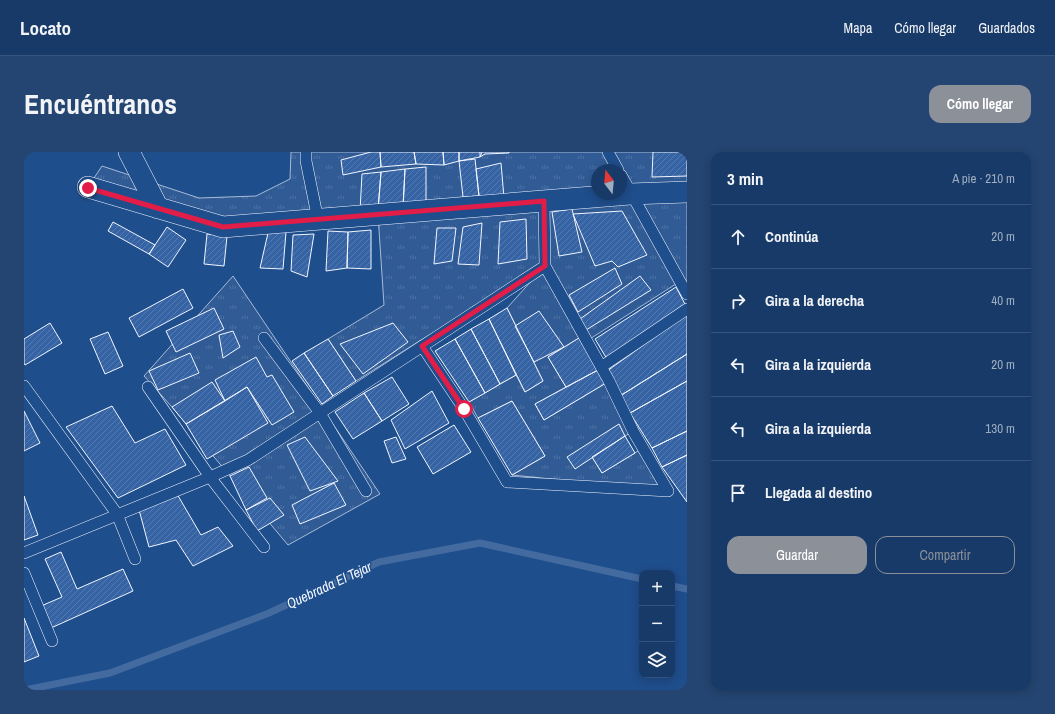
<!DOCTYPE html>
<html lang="es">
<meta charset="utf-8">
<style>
:root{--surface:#173a69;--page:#244571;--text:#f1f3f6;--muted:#9eadc0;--line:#36547d;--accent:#8c9099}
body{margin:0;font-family:"Archivo Narrow",sans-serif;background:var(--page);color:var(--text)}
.controls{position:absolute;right:12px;bottom:12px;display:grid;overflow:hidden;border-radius:8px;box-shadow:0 2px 10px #0003}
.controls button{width:36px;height:36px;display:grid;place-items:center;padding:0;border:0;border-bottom:1px solid var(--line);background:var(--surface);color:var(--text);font:20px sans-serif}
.compass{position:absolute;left:567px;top:12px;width:36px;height:36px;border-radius:50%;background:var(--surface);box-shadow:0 2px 10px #0003;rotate:344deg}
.stop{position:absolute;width:12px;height:12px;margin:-9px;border:3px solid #e11d48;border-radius:50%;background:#fff}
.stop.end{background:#e11d48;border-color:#fff;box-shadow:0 1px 4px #0008}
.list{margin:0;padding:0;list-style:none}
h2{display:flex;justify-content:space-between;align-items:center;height:52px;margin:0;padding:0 16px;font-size:17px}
h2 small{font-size:13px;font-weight:400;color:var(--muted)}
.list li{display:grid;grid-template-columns:26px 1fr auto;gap:12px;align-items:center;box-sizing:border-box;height:64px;padding:0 16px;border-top:1px solid var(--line)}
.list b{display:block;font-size:15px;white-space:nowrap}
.list em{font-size:13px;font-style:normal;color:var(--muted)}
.actions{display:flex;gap:8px;padding:12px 16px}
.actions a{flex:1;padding:9px 0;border:1px solid var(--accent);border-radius:12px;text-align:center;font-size:14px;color:var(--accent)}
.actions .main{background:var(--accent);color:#fff}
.icon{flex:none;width:22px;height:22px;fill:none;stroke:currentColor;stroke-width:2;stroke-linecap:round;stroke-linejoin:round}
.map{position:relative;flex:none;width:663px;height:538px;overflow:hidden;border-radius:12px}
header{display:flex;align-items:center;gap:24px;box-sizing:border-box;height:56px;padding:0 20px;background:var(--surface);border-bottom:1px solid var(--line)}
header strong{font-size:19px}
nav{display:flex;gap:22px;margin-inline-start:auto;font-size:14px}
.intro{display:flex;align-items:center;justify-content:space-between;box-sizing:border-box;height:96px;padding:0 24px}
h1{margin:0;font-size:28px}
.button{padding:10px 18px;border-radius:12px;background:var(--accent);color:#fff;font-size:14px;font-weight:700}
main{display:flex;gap:24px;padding:0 24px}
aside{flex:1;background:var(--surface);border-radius:12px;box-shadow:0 2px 10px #0003}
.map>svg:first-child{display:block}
.grass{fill:url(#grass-tufts);stroke:#a8bbd7;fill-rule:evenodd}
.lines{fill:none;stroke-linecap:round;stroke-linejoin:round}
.stream{stroke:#446ba0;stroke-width:7}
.building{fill:url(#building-hatch);stroke:#f2f6ff}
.lane-casing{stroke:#f2f6ff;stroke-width:12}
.street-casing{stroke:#f2f6ff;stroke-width:22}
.lane{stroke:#1f4e8c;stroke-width:11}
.street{stroke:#1f4e8c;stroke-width:21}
.route{stroke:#e11d48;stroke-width:5}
.labels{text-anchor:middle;stroke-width:3;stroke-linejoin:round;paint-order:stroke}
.water-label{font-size:14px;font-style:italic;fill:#f2f6ff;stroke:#1f4e8c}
</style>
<header>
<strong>Locato</strong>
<nav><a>Mapa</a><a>Cómo llegar</a><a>Guardados</a></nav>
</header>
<div class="intro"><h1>Encuéntranos</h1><a class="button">Cómo llegar</a></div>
<main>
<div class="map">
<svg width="663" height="538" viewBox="0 0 663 538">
<defs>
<pattern id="grass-tufts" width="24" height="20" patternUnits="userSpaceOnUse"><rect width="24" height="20" fill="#305b95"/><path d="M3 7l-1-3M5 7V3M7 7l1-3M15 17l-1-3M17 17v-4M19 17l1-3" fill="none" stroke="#4e73a5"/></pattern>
<pattern id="building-hatch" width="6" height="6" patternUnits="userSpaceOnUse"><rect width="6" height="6" fill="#3563a3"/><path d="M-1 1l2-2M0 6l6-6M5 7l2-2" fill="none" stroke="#537ab1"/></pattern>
</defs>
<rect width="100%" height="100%" fill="#1f4e8c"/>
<path class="grass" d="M 267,0 L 663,0 L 663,144 L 655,130 L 558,192 L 555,186 L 524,205 L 542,235 L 511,252 L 520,268 L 582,231 L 609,279 L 568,305 L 578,321 L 619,296 L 644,339 L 488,323 L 521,304 L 488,249 L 454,266 L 445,250 L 492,223 L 501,240 L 519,229 L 483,156 L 519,116 L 397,188 L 332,229 L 304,187 L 360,153 L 354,63 L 199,75 L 64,35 L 78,14 L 175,46 L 232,44 L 266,27 ZM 573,18 L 597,18 L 597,42 L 573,42 Z
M 209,124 L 356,342 L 264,393 L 148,255 L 120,224 Z"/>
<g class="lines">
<path class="stream" d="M 648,434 L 663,437
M 1,538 L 86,521 L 245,461 L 355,410 L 456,391 L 618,427"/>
</g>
<path class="building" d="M 347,0 L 356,0 L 357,15 L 319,23 L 317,8 Z
M 356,0 L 390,0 L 392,12 L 357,15 Z
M 390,0 L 419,0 L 420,13 L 392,12 Z
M 419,0 L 435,0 L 435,9 L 420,13 Z
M 435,0 L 456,0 L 456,5 L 435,9 Z
M 458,0 L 485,0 L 485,1 L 461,2 L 456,5 Z
M 629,0 L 663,0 L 663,24 L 628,25 Z
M 451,7 L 455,44 L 439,45 L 435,9 Z
M 477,11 L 480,46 L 455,44 L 452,17 Z
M 402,15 L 402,54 L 379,56 L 381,17 Z
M 381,17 L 379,56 L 354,58 L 357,20 Z
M 357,20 L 354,58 L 336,59 L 338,22 Z
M 548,57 L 558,100 L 535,104 L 528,60 Z
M 598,59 L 623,103 L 594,115 L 588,109 L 571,114 L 549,62 Z
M 502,67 L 503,107 L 474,112 L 476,70 Z
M 89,70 L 131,93 L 125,102 L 84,79 Z
M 458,71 L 455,113 L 434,112 L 439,75 Z
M 143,75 L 162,88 L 144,115 L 125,102 Z
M 413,76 L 432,76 L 428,109 L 410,112 Z
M 347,78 L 347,117 L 323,116 L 324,80 Z
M 304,79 L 324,80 L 323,116 L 302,119 Z
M 262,80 L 259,117 L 236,116 L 244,81 Z
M 183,82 L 203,84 L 200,114 L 180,112 Z
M 290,82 L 283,125 L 267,119 L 269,83 Z
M 591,116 L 598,132 L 554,160 L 545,143 Z
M 616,124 L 627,138 L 562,178 L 556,167 Z
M 652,135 L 662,154 L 583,207 L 571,187 Z
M 159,137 L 169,156 L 115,185 L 105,166 Z
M 190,156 L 200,177 L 152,200 L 142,179 Z
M 483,156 L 519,229 L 501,240 L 465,167 Z
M 515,159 L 540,195 L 510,210 L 491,174 Z
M 663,162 L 663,202 L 596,244 L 583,219 Z
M 465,167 L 492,223 L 476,232 L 447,177 Z
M 26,171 L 38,191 L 1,213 L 0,211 L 0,187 Z
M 369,171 L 384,190 L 339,222 L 316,192 Z
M 447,177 L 476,232 L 461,241 L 431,187 Z
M 209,179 L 216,195 L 199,206 L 195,183 Z
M 84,180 L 99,214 L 81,222 L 66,187 Z
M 555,186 L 574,218 L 542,235 L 524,205 Z
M 304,187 L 332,229 L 309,244 L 280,201 Z
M 431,187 L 461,241 L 445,250 L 411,199 Z
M 166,201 L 175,221 L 134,238 L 125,219 Z
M 280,201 L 309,244 L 298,252 L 268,209 Z
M 663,202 L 663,229 L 606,261 L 596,244 Z
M 232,205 L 243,225 L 248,223 L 270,260 L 248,273 L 223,235 L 201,249 L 191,228 Z
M 574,218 L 582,231 L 520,268 L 511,252 Z
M 368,225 L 385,252 L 358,269 L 340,241 Z
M 663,229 L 663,279 L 628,296 L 606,261 Z
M 188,230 L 201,249 L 162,272 L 148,255 Z
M 223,235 L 244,271 L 183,307 L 162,272 Z
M 408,239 L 425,271 L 381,297 L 367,268 Z
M 340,241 L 358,269 L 329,287 L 311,260 Z
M 488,249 L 521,304 L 488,323 L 454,266 Z
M 88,254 L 111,291 L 141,277 L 162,313 L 94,346 L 42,275 Z
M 0,259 L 16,291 L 0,299 Z
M 595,272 L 601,284 L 551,317 L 543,305 Z
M 430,273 L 447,300 L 409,322 L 393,295 Z
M 663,279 L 663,303 L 638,315 L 628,296 Z
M 601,284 L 611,301 L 578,321 L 568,305 Z
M 281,285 L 314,329 L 286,339 L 263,293 Z
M 372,285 L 382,307 L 368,311 L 360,289 Z
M 663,303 L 663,350 L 638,315 Z
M 225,315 L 243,346 L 222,358 L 206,324 Z
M 310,331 L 322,353 L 276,372 L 268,353 Z
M 153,342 L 177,383 L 194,375 L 209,394 L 169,414 L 152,388 L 125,395 L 114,354 Z
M 0,344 L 14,383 L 0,388 Z
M 246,346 L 260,363 L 233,379 L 222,358 Z
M 37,400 L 53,437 L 99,417 L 109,439 L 27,476 L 17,454 L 38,445 L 21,407 Z
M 0,466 L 15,504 L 0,510 Z"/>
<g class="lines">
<g class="lane-casing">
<path id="lane" d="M 282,0 L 282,9 L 294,68
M 584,0 L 594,18
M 597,23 L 663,142
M 521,114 L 585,229 L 609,279 L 644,339
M 240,186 L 296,261 L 342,339
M 398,194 L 440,257 L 483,330 L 644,339
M 577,215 L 663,157
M 0,234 L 93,362 L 111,407
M 124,235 L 186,325 L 240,395
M 0,401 L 186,325 L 224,308 L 521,114 L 520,49
M 0,421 L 28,489"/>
</g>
<g class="street-casing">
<path id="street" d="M 105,0 L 134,56
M 64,35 L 199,75 L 606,42 L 663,40"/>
</g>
<use href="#lane" class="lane"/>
<use href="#street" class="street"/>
</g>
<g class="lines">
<path class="route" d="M 64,36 L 199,75 L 520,49 L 521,114 L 398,194 L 440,257"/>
</g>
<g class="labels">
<g class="water-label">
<text transform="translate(305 433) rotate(-25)" y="5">Quebrada El Tejar</text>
</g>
</g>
</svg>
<div class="controls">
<button>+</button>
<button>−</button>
<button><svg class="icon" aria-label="layers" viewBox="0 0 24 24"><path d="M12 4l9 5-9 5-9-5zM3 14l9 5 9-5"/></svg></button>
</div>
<svg class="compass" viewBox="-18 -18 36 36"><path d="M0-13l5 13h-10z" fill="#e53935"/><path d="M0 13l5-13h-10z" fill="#9eadc0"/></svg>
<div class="stop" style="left:440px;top:257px"></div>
<div class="stop end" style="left:64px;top:36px"></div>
</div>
<aside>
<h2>3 min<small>A pie · 210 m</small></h2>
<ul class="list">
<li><svg class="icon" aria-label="ahead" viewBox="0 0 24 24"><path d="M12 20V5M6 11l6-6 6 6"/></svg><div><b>Continúa</b></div><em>20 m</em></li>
<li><svg class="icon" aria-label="right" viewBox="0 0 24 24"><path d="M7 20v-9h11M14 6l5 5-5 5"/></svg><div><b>Gira a la derecha</b></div><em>40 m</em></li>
<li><svg class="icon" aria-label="left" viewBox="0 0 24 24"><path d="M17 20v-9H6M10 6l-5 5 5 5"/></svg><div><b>Gira a la izquierda</b></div><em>20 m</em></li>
<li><svg class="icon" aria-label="left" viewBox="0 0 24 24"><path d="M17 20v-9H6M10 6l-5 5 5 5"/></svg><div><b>Gira a la izquierda</b></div><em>130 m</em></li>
<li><svg class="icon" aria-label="arrive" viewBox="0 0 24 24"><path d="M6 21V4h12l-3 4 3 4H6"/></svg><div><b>Llegada al destino</b></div></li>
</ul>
<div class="actions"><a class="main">Guardar</a><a>Compartir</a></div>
</aside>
</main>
